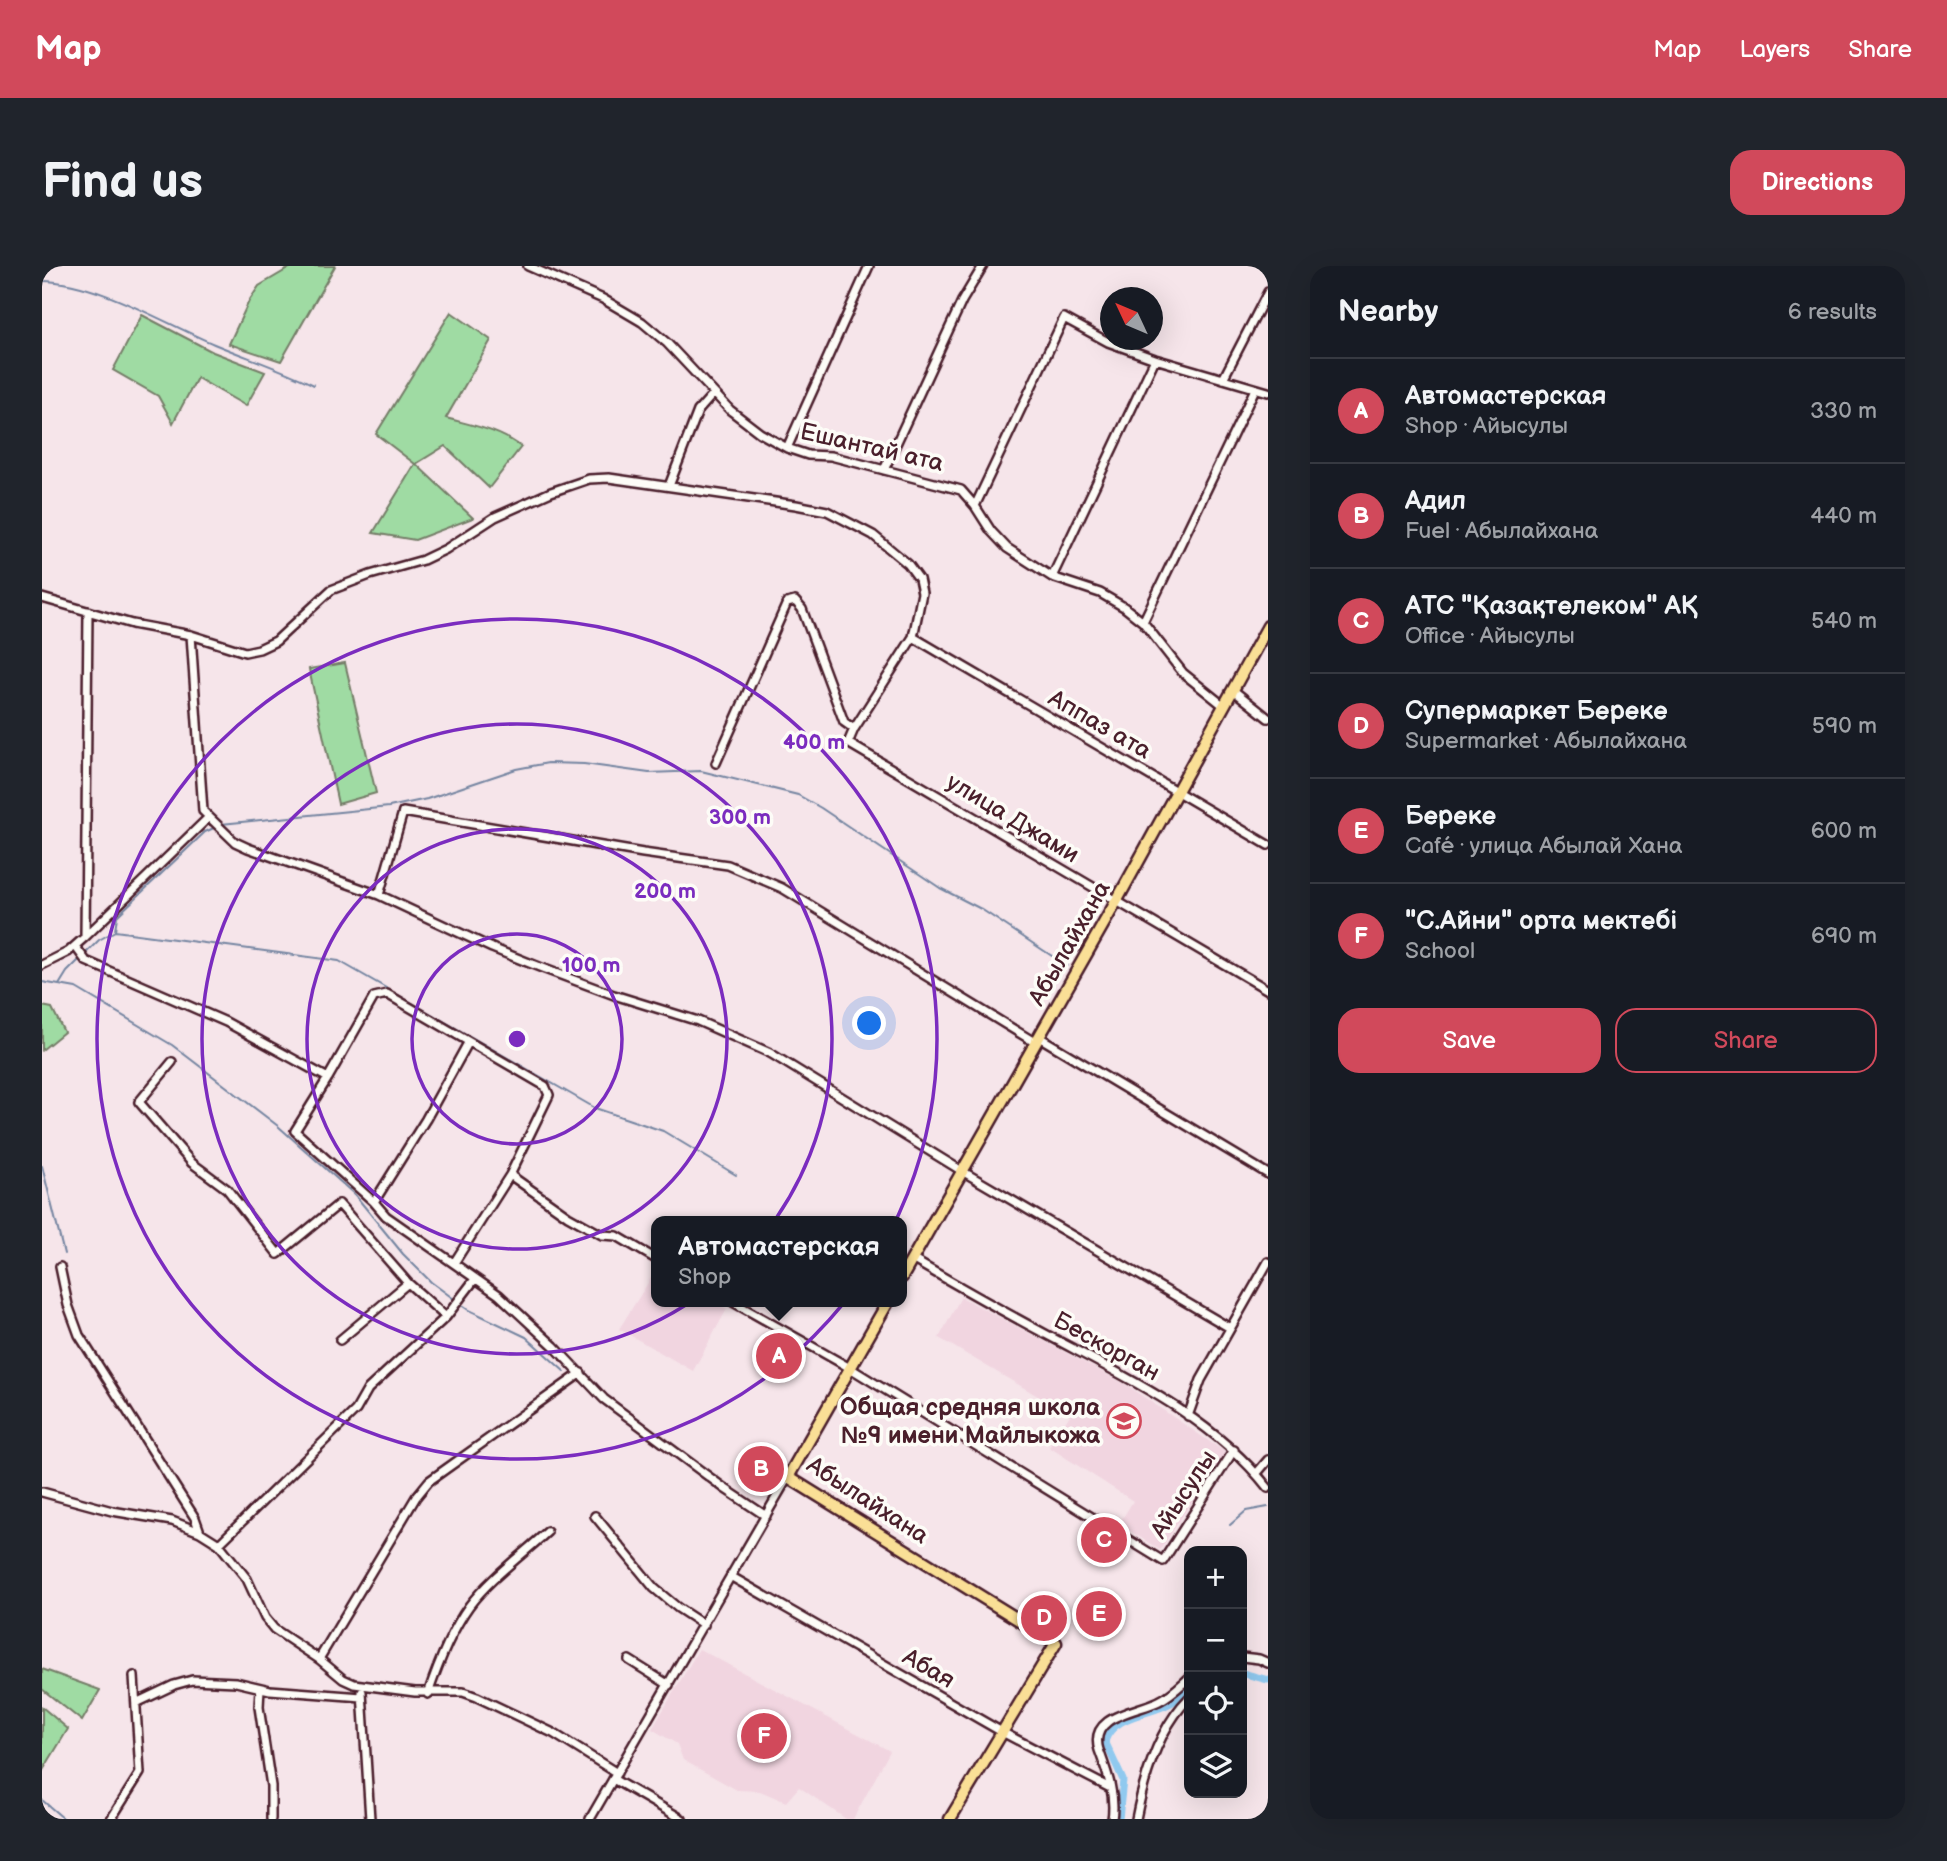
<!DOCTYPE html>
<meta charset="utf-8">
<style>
:root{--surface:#171b24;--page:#20242c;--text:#f1f3f6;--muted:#9ea1a6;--line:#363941;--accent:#d1495b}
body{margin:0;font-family:"Balsamiq Sans",sans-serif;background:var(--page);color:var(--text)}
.controls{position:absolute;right:21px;bottom:21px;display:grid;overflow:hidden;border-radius:14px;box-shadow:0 7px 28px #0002}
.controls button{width:63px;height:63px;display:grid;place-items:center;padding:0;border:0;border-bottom:2px solid var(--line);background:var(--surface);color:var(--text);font:35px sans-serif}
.compass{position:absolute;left:1058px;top:21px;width:63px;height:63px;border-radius:50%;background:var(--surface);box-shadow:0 7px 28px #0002;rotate:314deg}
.you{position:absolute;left:828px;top:758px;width:24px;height:24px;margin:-18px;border:5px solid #fff;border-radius:50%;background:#1a73e8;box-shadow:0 0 0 10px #1a73e833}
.badge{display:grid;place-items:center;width:46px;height:46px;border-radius:50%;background:var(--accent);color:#fff;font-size:23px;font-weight:700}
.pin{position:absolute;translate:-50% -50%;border:4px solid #fff;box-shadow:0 2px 7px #0006}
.popup{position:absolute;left:609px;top:950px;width:256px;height:91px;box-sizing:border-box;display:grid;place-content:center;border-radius:14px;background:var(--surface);filter:drop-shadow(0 2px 5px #0005);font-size:23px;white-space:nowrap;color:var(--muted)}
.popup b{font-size:26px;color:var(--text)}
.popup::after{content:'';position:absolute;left:50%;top:100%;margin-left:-14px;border:14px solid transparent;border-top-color:var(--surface)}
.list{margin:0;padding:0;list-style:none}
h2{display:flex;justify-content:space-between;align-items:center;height:91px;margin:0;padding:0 28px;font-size:30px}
h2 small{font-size:23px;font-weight:400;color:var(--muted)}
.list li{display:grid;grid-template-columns:46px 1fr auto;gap:21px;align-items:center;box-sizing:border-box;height:105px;padding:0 28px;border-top:2px solid var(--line)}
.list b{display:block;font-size:26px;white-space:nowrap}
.list p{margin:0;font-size:23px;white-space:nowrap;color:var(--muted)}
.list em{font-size:23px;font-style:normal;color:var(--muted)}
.actions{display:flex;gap:14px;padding:21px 28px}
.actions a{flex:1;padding:16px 0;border:2px solid var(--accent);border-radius:21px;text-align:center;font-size:24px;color:var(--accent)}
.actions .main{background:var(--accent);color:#fff}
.icon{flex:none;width:38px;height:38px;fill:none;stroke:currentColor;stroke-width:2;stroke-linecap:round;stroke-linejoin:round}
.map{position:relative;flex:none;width:1226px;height:1553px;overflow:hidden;border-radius:21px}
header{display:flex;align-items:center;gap:42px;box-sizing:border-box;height:98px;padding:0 35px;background:var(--accent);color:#fff}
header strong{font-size:33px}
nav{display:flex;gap:38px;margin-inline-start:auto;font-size:24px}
.intro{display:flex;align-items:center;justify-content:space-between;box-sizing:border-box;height:168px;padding:0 42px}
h1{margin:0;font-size:49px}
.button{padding:18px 32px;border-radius:21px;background:var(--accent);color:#fff;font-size:24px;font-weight:700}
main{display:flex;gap:42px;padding:0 42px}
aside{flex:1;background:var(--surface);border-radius:21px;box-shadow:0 7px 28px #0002}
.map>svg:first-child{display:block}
.built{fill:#f1d5e0}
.garden{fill:#9fdba3;stroke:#747d67;stroke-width:2}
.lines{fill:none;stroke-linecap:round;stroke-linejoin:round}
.stream{stroke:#7485a1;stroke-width:2}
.canal{stroke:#90c9ef;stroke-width:7}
.minor-casing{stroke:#4a1f2b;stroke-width:12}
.major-casing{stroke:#4a1f2b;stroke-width:15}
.minor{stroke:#fdfcf7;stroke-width:7}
.major{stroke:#fadf96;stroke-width:10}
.ring{fill:none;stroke:#7b2cbf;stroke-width:3.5}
.labels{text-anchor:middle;stroke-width:7;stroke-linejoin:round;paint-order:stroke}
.street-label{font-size:24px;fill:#4a1f2b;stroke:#fdfcf7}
.poi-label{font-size:24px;font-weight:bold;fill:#4a1f2b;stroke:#fdfcf7;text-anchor:end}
.centre{fill:#7b2cbf;stroke:#fdfcf7;stroke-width:3.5}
.ring-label{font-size:21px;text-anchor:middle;font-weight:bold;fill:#7b2cbf;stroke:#fdfcf7;stroke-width:7;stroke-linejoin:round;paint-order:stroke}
</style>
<header>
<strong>Map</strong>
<nav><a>Map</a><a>Layers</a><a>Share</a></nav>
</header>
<div class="intro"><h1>Find us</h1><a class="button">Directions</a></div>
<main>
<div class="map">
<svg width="1226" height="1553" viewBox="0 0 1226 1553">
<rect width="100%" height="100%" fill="#f6e5ea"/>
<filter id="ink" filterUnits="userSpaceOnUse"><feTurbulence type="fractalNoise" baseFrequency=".0143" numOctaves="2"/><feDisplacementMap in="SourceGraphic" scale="14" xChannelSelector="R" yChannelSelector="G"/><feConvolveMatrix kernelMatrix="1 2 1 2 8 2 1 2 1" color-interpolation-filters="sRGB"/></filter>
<g filter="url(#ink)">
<path class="built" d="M 614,1004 L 614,1036 L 673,1036 L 685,1043 L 651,1105 L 577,1063 Z
M 919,1031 L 1081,1117 L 1183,1186 L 1118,1284 L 1077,1258 L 1091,1235 L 1007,1181 L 1028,1149 L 897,1072 Z
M 657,1383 L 848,1485 L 811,1553 L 804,1553 L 757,1521 L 744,1536 L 718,1525 L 695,1524 L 641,1494 L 635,1478 L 610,1463 Z"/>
<path class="garden" d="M 251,0 L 293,0 L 239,95 L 187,78 L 207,35 L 217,20 Z
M 409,46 L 449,74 L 404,152 C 429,159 458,164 479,181 L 447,222 L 403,180 L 374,198 L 431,252 L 373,274 L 331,267 L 373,198 L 334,168 Z
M 100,49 L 171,86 L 223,106 L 204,140 L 155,112 L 131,157 L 116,130 L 71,104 Z
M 303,397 L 334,527 L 296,538 L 267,403 Z
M 0,740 L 10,742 L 22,766 L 0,784 Z
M 0,1403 L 58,1424 L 40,1455 L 0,1423 Z
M 0,1441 L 26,1463 L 0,1506 Z"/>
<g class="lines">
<path class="stream" d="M 0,15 C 56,16 120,56 172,78 C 206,92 239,103 272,119
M 179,558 L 347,541 L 385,533 L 474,503 L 506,497 L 542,498 L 607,507 L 659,505 L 756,529 L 779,542 L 898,622 L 939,643 L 1025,700
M 73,665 L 75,650 L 163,566 L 174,561
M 42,689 L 57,674 L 73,665 L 297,695 L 553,842 L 621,865 L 694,909
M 0,716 L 34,722 L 130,779 L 236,860 L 313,929 L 361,988 L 389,1016 L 412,1033
M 17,719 L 25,706 L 38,693
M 0,900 L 22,988
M 416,1037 L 425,1043 L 484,1071 L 523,1106
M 1188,1259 L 1204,1245 L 1226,1241
M 0,1534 L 22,1553"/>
<path class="canal" d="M 1200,1407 L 1226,1414
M 1077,1553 L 1081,1514 L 1063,1475 C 1073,1447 1110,1450 1132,1435 C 1138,1432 1143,1425 1147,1420"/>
<g class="minor-casing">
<path id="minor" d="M 486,0 L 561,33 L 600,56 L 625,77 L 688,144 L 718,167 L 745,182 L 766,189 L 789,190 L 919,224 L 933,240 L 949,265 L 965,282 L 1010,311 L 1058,327 L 1082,341 L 1101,356 L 1141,407 L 1182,440
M 1181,113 L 1226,26
M 745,182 L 827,0
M 842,204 L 920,35 L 941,0
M 627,220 L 656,145 L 672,127
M 933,240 L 1022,52 L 1066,76 L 1113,93 L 1226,126
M 1010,311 L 1113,93
M 0,332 L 90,358 L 149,369 L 203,386 L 217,383 L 234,375 L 289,324 L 328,309 L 381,294 L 404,283 L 453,251 L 509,226 L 547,213 L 567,212 L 754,239 L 785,245 L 831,269 L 866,298 L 877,313 L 880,327 L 871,371 L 812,463 L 806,477 L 1226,724
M 1101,356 L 1213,123
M 149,369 L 161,545 L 193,576 L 206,582 L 337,629 L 450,682 L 500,702 L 572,729 L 656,755 L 728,787 L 920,905 L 1188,1062
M 871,371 L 1226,579
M 1191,424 L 1226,452
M 674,497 L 745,337 L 753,335 L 760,343 L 802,456 L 812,463
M 337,629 L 361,546 L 601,587 L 686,599 L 740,622 L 994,777
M 43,671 L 46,345
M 33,680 L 44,695 L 184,756 L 286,812
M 0,699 L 26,686 L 43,671 L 167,551
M 997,771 L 1226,908
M 130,796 L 97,836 L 150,897 L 185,923 L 236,988 L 297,938 L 366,1017 L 404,1051 L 433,1013
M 468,909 L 526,950 L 560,969 L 575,970 L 614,993
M 332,936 L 384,853 L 426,777
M 870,993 C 916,1020 962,1046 1009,1071 C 1086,1112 1171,1152 1226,1222
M 412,997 L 468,909 L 507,829 L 503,820 L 345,728 L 332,731 L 286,812 L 253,865 L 332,936 L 344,950 L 457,1029 L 512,1080 L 562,1133 L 682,1222 L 724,1250
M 18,1001 L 26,1039 L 37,1069 L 153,1252 L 158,1266
M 691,1036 L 808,1102 L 1121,1295 L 1192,1184
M 298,1074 L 366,1017
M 1146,1150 L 1159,1114 L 1226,996
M 1215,1207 L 1226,1194
M 0,1226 L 70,1245 L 130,1255 L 158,1266 L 177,1278 L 205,1313 L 223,1352 L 232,1363 L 277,1393 L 301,1413 L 312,1418 L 373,1426 L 421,1426 L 435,1431 L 511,1467 L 575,1507
M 553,1250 L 612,1322 L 636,1342 L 662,1359
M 177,1278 L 314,1144 L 326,1123 L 404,1051
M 690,1311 L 960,1466 L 1068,1522
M 1200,1391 L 1217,1393 L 1226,1397
M 277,1393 L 374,1231 L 387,1215 L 539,1107
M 587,1394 L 627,1419
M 218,1422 L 217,1441 L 229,1520 L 229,1553
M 320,1426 L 328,1553
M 386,1428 C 396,1398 409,1365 427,1340 C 448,1312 479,1290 505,1266
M 94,1437 L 132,1419 L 150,1414 L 194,1416 L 228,1424 L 320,1431
M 571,1513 L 640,1553
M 69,1553 L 98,1507 L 92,1410
M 548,1553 L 746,1211
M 1070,1553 C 1074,1529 1065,1506 1057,1484 C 1046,1449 1095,1446 1117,1435 C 1128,1430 1138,1420 1147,1412
M 1094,1553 C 1102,1511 1116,1463 1147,1432"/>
</g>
<g class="major-casing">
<path id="major" d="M 860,1011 L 1074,636 L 1226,360
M 846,1036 L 746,1211 L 1014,1377 L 908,1553"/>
</g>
<use href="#minor" class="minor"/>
<use href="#major" class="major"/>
</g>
</g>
<g class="ring">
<circle cx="475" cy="773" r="105"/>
<circle cx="475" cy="773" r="210"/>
<circle cx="475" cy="773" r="315"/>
<circle cx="475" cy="773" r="420"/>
</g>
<defs>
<g id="school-ring" transform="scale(1.75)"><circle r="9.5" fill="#fdfcf7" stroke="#d1495b" stroke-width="1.5"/><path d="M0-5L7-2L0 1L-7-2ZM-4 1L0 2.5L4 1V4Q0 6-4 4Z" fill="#d1495b"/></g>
</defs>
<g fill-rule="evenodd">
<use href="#school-ring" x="1082" y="1155"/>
</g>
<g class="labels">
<g class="street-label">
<text transform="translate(830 181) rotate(13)" y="8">Ешантай ата</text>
<text transform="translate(1058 458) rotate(30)" y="8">Аппаз ата</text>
<text transform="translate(971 552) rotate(31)" y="8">улица Джами</text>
<text transform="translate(1027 677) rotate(-60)" y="8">Абылайхана</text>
<text transform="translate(1065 1080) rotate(29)" y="8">Бескорган</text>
<text transform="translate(1141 1228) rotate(-57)" y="8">Айысулы</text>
<text transform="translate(826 1234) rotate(33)" y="8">Абылайхана</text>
<text transform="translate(887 1402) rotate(30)" y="8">Абая</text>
</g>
<g class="poi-label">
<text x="1058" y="1149">Общая средняя школа<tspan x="1058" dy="28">№9 имени Майлыкожа</tspan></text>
</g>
</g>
<circle cx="475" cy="773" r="10" class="centre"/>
<g class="ring-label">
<text x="772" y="483">400 m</text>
<text x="698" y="558">300 m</text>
<text x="623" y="632">200 m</text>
<text x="549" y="706">100 m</text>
</g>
</svg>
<div class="controls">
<button>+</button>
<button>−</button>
<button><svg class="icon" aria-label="locate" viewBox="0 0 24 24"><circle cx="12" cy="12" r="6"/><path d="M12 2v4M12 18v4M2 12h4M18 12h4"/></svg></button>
<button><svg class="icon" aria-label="layers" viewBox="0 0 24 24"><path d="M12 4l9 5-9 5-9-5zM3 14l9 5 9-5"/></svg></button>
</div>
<svg class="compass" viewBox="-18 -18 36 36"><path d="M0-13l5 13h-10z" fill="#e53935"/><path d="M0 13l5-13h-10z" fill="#9ea1a6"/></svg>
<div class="you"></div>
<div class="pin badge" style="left:737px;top:1090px">A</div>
<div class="popup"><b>Автомастерская</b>Shop</div>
<div class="pin badge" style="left:719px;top:1203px">B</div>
<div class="pin badge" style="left:1062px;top:1274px">C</div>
<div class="pin badge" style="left:1002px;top:1352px">D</div>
<div class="pin badge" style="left:1057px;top:1348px">E</div>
<div class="pin badge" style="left:722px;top:1470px">F</div>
</div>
<aside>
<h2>Nearby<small>6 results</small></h2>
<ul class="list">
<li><span class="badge">A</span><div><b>Автомастерская</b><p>Shop · Айысулы</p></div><em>330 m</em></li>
<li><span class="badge">B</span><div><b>Адил</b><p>Fuel · Абылайхана</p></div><em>440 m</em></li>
<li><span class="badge">C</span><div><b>АТС &quot;Қазақтелеком&quot; АҚ</b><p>Office · Айысулы</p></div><em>540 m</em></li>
<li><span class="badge">D</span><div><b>Супермаркет Береке</b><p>Supermarket · Абылайхана</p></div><em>590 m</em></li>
<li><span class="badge">E</span><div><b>Береке</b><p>Café · улица Абылай Хана</p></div><em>600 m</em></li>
<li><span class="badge">F</span><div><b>&quot;С.Айни&quot; орта мектебі</b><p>School</p></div><em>690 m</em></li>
</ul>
<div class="actions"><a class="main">Save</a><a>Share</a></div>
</aside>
</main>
